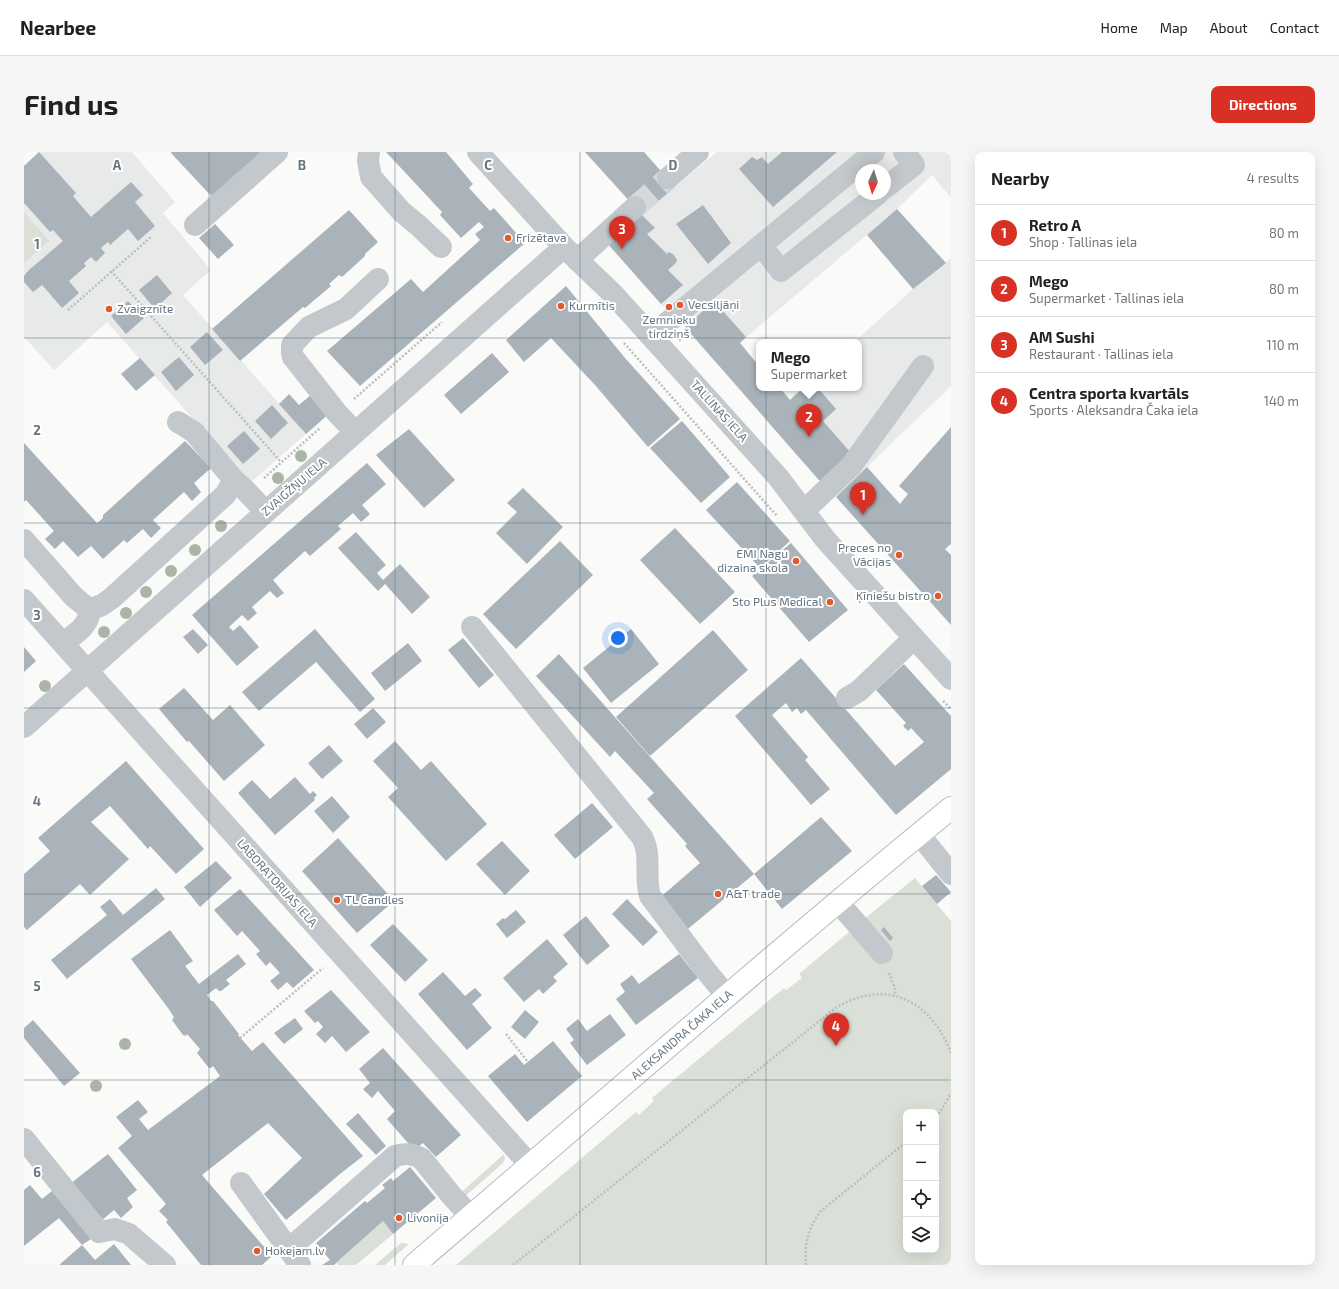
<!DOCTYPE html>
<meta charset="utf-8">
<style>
:root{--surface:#fff;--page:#f6f6f6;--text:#202124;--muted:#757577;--line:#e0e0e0;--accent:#d93025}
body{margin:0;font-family:"Exo 2",sans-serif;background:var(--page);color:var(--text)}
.controls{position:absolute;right:12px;bottom:12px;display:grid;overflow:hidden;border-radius:8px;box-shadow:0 4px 16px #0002}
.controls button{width:36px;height:36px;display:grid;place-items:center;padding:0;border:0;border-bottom:1px solid var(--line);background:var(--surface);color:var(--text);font:20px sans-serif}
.compass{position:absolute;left:831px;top:12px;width:36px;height:36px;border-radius:50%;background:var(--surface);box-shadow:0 4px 16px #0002;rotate:184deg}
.you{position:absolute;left:594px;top:486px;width:14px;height:14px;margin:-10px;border:3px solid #fff;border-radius:50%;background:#1a73e8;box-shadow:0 0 0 6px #1a73e833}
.badge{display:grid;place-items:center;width:26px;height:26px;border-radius:50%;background:var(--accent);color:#fff;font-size:13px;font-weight:700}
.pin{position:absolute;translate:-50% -33px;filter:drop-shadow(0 1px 2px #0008)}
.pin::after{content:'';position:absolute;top:21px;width:14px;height:12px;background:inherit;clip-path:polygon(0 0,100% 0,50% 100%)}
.popup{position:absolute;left:732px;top:187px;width:106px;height:52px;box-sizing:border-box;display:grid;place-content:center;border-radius:8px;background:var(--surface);filter:drop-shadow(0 1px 3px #0005);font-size:13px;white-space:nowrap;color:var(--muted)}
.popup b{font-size:15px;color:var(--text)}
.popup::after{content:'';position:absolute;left:50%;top:100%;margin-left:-8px;border:8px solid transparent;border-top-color:var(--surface)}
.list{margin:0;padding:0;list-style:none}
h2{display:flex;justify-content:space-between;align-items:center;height:52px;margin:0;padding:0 16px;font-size:17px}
h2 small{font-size:13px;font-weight:400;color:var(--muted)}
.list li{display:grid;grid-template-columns:26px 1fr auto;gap:12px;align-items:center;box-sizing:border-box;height:56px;padding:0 16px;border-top:1px solid var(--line)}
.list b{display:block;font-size:15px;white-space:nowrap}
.list p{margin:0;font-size:13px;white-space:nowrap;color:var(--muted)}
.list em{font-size:13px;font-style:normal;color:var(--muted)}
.icon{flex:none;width:22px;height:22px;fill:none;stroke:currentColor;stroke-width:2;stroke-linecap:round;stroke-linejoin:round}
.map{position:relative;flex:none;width:927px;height:1113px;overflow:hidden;border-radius:8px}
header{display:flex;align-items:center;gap:24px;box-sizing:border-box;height:56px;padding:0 20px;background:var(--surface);border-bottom:1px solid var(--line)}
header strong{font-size:19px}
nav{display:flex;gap:22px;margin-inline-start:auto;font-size:14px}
.intro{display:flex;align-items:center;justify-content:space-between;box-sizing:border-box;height:96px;padding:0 24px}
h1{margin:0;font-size:28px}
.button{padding:10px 18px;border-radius:8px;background:var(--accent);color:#fff;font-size:14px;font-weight:700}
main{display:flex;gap:24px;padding:0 24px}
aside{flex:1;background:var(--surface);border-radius:8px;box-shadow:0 4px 16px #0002}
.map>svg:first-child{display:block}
.built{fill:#e8e9e9;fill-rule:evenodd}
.green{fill:#dadfd7;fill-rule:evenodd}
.building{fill:#aab3b9}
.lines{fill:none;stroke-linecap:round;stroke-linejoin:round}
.minor-tunnel{stroke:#d5d9db;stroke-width:22;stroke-dasharray:22 11;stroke-linecap:butt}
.major-casing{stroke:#b5babe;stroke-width:24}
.path{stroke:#bbbfc2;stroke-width:2.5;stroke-dasharray:2 2;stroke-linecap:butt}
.minor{stroke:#c3c8cc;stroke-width:22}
.major{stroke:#fff;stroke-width:22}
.tree{fill:#aab4a7}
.grid{fill:none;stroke:#657683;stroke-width:1;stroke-opacity:0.55}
.poi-dot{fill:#e4572e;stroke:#fff;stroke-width:1.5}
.labels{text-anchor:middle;stroke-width:4;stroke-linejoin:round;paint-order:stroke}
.poi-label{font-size:12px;fill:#657683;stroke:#fff;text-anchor:start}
.street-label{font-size:12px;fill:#657683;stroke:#fff}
.grid-label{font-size:13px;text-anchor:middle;font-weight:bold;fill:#657683;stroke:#fff;stroke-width:4;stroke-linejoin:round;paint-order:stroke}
</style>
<header>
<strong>Nearbee</strong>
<nav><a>Home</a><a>Map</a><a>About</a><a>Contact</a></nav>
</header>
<div class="intro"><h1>Find us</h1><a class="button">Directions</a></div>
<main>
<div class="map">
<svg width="927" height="1113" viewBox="0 0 927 1113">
<rect width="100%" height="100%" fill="#fafaf8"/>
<path class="built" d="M 15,0 L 108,0 L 151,50 L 139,61 L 187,118 L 159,143 L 282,282 L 226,331 L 83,170 L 30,218 L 0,185 L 0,14 Z
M 693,0 L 923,0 L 927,4 L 927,46 L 908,23 L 873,57 L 692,211 L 661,175 L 637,152 L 583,91 ZM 837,18 L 861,18 L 861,42 L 837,42 Z
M 927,106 L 927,234 L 812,345 L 801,335 L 742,268 L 779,236 L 835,236 L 835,190 L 830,190 L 889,137 Z"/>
<path class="green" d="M 0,60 L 25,89 L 0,111 Z
M 891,726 L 927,769 L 927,1113 L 432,1113 L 612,960 L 615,963 L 630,949 L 628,946 L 760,836 L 762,838 L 778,826 L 775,822 L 825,780 L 828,783 L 843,771 L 840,767 ZM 882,960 L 912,960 L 912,1098 L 882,1098 Z
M 480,1002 L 481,1007 L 479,1011 L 437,1048 L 433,1044 Z
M 359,1069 L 369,1082 L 332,1113 L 314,1113 L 313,1111 Z
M 377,1091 L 385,1092 L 361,1113 L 351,1113 Z"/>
<path class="building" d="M 15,0 L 52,41 L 49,44 L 67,65 L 107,30 L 119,43 L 111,50 L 131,74 L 114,89 L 104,77 L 86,93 L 84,90 L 77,96 L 81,101 L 72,110 L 67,105 L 60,111 L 62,114 L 45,129 L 55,141 L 38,156 L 18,133 L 9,140 L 0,130 L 0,124 L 5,118 L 39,89 L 29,78 L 26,80 L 0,51 L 0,14 Z
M 148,0 L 237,0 L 189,46 L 147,1 Z
M 362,0 L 422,0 L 449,32 L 445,36 L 466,59 L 470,56 L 501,91 L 336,234 L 303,199 L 387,127 L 399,140 L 456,88 L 451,82 L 460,75 L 455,70 L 437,86 L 416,63 L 418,60 Z
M 561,0 L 620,0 L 651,35 L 618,63 Z
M 758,0 L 813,0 L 749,55 L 715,17 L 728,5 L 733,8 L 738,5 L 744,12 Z
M 679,53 L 707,91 L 684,112 L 652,72 Z
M 873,57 L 922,111 L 889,137 L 843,83 Z
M 325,58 L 354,90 L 341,102 L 341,104 L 318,125 L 315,123 L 305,132 L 307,134 L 281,156 L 279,155 L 216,209 L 188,177 Z
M 618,63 L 631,76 L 623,82 L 643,102 L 644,100 L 649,102 L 653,108 L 652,111 L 644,118 L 659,133 L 637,152 L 583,91 Z
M 191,72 L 210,93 L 194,107 L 175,86 Z
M 133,123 L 148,141 L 131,157 L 115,138 Z
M 542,134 L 601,206 L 656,267 L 624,295 L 571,233 L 527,186 L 500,210 L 482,188 Z
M 104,149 L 120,166 L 102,182 L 87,164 Z
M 690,149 L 722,185 L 716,191 L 735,214 L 735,236 L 756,236 L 766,248 L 779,236 L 794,236 L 812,257 L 799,269 L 827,301 L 801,335 L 661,175 Z
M 183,180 L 199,198 L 181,213 L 166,195 Z
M 468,201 L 485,220 L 437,262 L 420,243 Z
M 155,205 L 170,223 L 152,239 L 137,220 Z
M 116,206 L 131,223 L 112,239 L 97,222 Z
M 265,242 L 275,253 L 288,242 L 306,261 L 282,282 L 255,252 Z
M 248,253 L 264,271 L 247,287 L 231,269 Z
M 658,269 L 706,325 L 677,351 L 626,296 Z
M 927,275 L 927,392 L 921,397 L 927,403 L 927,473 L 812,345 L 843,315 L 876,352 L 884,342 L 875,334 Z
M 385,277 L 431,328 L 400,356 L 352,303 Z
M 220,279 L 236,297 L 219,312 L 203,294 Z
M 161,289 L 187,316 L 170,331 L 177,340 L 168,349 L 160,340 L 129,368 L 137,376 L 127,386 L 119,377 L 103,391 L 100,388 L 79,407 L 67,394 L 54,405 L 39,389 L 31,397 L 21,387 L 30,379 L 2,348 L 0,350 L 0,291 L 73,371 L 79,366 L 79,363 Z
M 343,311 L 362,332 L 338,353 L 346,362 L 337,370 L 329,361 L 314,374 L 317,377 L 286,404 L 281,399 L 249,428 L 260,441 L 253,446 L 246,439 L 228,455 L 233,461 L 224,469 L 218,463 L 205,475 L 209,479 L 216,473 L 235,495 L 213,514 L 168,463 Z
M 713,330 L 766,389 L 736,416 L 682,358 Z
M 499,336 L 539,375 L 503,412 L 472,381 L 493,360 L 483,351 Z
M 651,376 L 711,440 L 676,472 L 616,408 Z
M 332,380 L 362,413 L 353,421 L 359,428 L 376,412 L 406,445 L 388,462 L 361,432 L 354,439 L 314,396 Z
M 536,389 L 569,423 L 492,497 L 459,462 Z
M 767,391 L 824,458 L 785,490 L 728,424 Z
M 169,477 L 184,493 L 174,502 L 159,485 Z
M 291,477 L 351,547 L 336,560 L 292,510 L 235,559 L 218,540 Z
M 607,477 L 635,512 L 587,551 L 559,516 Z
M 689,478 L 724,518 L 626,604 L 592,565 Z
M 439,486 L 470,523 L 455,536 L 424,498 Z
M 384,491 L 398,509 L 361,539 L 347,521 Z
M 0,495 L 12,509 L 0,520 Z
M 535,502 L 730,722 L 659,781 L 632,749 L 676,711 L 661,694 L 663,692 L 623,647 L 630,641 L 591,599 L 586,605 L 512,524 Z
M 777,506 L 871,614 L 900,590 L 887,576 L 884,579 L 879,574 L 882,571 L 852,538 L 880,512 L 927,564 L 927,617 L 872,663 L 782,558 L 777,562 L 773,556 L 768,560 L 762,551 L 748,563 L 784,605 L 781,608 L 806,637 L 787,653 L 711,564 Z
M 160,536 L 189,568 L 206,553 L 241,593 L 200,629 L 165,589 L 163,590 L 135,557 Z
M 349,556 L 362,570 L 343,587 L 330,572 Z
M 371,589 L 397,618 L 407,609 L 463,672 L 422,709 L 364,645 L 374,636 L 349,609 Z
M 305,593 L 319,609 L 298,627 L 284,611 Z
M 102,609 L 180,697 L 152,722 L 126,694 L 124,697 L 86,654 L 67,670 L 105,707 L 66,743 L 56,732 L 3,778 L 0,775 L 0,722 L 26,699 L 14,686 Z
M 271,625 L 286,642 L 289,639 L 293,643 L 290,646 L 291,648 L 251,683 L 214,641 L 228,628 L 246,647 Z
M 308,644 L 326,665 L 309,681 L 290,659 Z
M 568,651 L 589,675 L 551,707 L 530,683 Z
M 797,665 L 828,699 L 758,757 L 730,722 Z
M 314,686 L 370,749 L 333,781 L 278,719 Z
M 478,689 L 506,719 L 481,743 L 452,712 Z
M 192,709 L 208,726 L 176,755 L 160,735 Z
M 912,723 L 927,740 L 913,752 L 898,734 Z
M 132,736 L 141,747 L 43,827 L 27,808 L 83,763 L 76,755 L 86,747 L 99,763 Z
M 216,737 L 290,818 L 269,836 L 263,830 L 254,838 L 246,829 L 256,821 L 246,810 L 242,814 L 232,802 L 236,799 L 218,779 L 213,784 L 190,758 Z
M 603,747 L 634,780 L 619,794 L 588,762 Z
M 492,758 L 502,770 L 483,786 L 472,772 L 479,766 L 481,767 Z
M 562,764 L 586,794 L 563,813 L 539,783 Z
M 369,772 L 404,808 L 381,830 L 346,793 Z
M 860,775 L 869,786 L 866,789 L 857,778 Z
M 146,778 L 169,809 L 161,814 L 175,832 L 214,802 L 222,812 L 202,828 L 206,832 L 197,839 L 195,839 L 192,836 L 183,843 L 187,849 L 189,849 L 215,882 L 214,883 L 228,899 L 239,890 L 339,1004 L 316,1022 L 262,1068 L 240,1042 L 278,1006 L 244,971 L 178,1023 L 248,1104 L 238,1113 L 177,1113 L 142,1070 L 144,1068 L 135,1059 L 142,1052 L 94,996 L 108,984 L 92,965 L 114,948 L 124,960 L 115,967 L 124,978 L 196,924 L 189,914 L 187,916 L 185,916 L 173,901 L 176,897 L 163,882 L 162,884 L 159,883 L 148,868 L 150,865 L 144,856 L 107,807 Z
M 523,787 L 544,812 L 529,825 L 533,829 L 519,842 L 515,837 L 500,850 L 479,826 Z
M 655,802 L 674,826 L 612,873 L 592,847 L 601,840 L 596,832 L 608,823 L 615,832 Z
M 419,820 L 441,844 L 451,836 L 458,843 L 448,852 L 468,876 L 443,898 L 394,842 Z
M 307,838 L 346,880 L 322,900 L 308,884 L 301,891 L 292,882 L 299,875 L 294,869 L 291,871 L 280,859 Z
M 501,858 L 515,870 L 501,887 L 487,875 Z
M 586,862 L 602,883 L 563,913 L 546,891 L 550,888 L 542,877 L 554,867 L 563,879 Z
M 271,866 L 279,877 L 260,892 L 250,881 Z
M 9,868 L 56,921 L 40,934 L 0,886 L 0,876 Z
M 529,889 L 558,924 L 503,970 L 464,924 L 491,902 L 500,913 Z
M 359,896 L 437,983 L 412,1005 L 399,991 L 390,998 L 363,967 L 371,959 L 354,939 L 348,946 L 339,937 L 346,931 L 335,917 Z
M 334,961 L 362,994 L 352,1003 L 322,972 Z
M 84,1002 L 113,1038 L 103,1046 L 109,1055 L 97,1066 L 90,1058 L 77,1069 L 46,1032 Z
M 386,1015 L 412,1046 L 369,1082 L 359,1069 L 310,1113 L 298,1113 L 306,1108 L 292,1091 L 341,1049 L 343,1051 L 361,1036 L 358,1033 L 367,1026 L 369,1029 Z
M 6,1033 L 18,1047 L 28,1039 L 67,1087 L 58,1093 L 35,1066 L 0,1094 L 0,1038 Z
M 90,1092 L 107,1113 L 35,1113 L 58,1093 L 71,1108 Z"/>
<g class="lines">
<path class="minor-tunnel" d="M 611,55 L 644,26"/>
<g class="major-casing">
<path id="major" d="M 390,1113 C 569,960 745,805 927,656"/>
</g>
<path class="path" d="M 87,119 L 257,310
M 44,158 L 127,85
M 600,191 L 753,364
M 330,247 L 418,170
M 240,326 L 296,276
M 919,549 L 927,557
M 865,821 L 871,836 L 871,844
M 482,882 L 504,910
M 216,886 L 299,816
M 912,965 L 918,957 L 927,941
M 489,1113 L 813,855 C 864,826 907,849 927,901
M 782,1113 C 780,1093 784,1076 797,1059 L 882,990"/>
<path class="minor" d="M 345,0 L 344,9 L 347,25 L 378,60 L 395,74 L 417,95
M 454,0 L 540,95 L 589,142 L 627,184 L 754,325 L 801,387 L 927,527
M 644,26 L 674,0
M 861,36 L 890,13 L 880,0
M 171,73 L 253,0
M 737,93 L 757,119 L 854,42
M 553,108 L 611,55
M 627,184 L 850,0
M 154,270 L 170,280 L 210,328 L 221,338 L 241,359
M 331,280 L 313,261 L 269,205 L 268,201 L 268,193 L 285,175 L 322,157 L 354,127
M 780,359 L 827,314 L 899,214
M 0,388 L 50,445 L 66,458 L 78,453 L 88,446 L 201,343 L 210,328
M 0,448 L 507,1014
M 448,475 L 618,685 C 628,703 620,725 626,744 L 683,820 L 703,844
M 39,491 C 51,482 65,474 66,458
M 823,546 L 835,539 L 890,486
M 0,575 L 540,95
M 895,682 L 927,722
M 814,750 L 858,801
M 0,987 L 75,1080 L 91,1077 L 105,1082 L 141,1113
M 217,1031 L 276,1113
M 265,1097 L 371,1004 C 381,1001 389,1001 398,1007 L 427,1043 L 447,1065"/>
<use href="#major" class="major"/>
</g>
<g class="tree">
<circle cx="277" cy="304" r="6"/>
<circle cx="254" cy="326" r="6"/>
<circle cx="197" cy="374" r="6"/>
<circle cx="171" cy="398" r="6"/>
<circle cx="147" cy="419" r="6"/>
<circle cx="122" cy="440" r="6"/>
<circle cx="102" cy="461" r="6"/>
<circle cx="80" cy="480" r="6"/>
<circle cx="21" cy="534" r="6"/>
<circle cx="101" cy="892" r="6"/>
<circle cx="72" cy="934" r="6"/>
</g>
<path class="grid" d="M 185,0 L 185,1113M 371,0 L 371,1113M 556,0 L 556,1113M 742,0 L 742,1113M 0,186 L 927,186M 0,371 L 927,371M 0,556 L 927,556M 0,742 L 927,742M 0,928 L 927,928"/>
<g class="poi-dot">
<circle cx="484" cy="86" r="4"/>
<circle cx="656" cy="153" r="4"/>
<circle cx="537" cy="154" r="4"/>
<circle cx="645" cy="155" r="4"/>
<circle cx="85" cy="157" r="4"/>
<circle cx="875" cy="403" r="4"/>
<circle cx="772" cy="409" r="4"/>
<circle cx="914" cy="444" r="4"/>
<circle cx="806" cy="450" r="4"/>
<circle cx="694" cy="742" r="4"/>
<circle cx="313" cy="748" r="4"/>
<circle cx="375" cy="1066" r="4"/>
<circle cx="233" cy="1099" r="4"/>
</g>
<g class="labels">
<g class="poi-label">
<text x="492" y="90">Frizētava</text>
<text x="664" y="157">Vecsiljāņi</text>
<text x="545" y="158">Kurmītis</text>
<text x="93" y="161">Zvaigznīte</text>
<text x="645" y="172" text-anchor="middle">Zemnieku<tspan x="645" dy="14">tirdziņš</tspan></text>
<text x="867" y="400" text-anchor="end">Preces no<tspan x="867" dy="14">Vācijas</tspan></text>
<text x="764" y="406" text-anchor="end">EMI Nagu<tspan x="764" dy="14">dizaina skola</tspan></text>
<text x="906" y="448" text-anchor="end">Ķīniešu bistro</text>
<text x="798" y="454" text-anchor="end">Sto Plus Medical</text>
<text x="702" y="746">A&amp;T trade</text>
<text x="321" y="752">TL Candles</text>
<text x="383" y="1070">Livonija</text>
<text x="241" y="1103">Hokejam.lv</text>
</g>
<g class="street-label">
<text transform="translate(695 259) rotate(48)" y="4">TALLINAS IELA</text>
<text transform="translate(270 335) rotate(-41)" y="4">ZVAIGŽŅU IELA</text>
<text transform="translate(253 731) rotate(48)" y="4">LABORATORIJAS IELA</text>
<text transform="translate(658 883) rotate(-41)" y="4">ALEKSANDRA ČAKA IELA</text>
</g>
</g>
<g class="grid-label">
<text x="93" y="18">A</text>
<text x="278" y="18">B</text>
<text x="464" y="18">C</text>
<text x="649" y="18">D</text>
<text x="13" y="97">1</text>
<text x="13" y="283">2</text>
<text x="13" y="468">3</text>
<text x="13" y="654">4</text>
<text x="13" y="839">5</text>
<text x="13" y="1025">6</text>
</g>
</svg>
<div class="controls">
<button>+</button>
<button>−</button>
<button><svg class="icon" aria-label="locate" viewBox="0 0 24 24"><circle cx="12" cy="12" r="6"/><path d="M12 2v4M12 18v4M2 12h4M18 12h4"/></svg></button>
<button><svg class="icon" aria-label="layers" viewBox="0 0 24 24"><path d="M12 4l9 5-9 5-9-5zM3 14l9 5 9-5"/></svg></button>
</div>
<svg class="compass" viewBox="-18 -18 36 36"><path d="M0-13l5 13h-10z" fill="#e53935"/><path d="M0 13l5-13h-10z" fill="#757577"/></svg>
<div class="you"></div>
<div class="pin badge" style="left:839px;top:363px">1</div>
<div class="pin badge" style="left:785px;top:285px">2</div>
<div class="popup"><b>Mego</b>Supermarket</div>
<div class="pin badge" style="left:598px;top:97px">3</div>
<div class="pin badge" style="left:812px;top:894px">4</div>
</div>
<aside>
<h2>Nearby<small>4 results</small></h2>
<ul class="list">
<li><span class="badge">1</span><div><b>Retro A</b><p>Shop · Tallinas iela</p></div><em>80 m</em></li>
<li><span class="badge">2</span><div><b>Mego</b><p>Supermarket · Tallinas iela</p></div><em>80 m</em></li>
<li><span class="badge">3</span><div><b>AM Sushi</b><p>Restaurant · Tallinas iela</p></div><em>110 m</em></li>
<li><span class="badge">4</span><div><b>Centra sporta kvartāls</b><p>Sports · Aleksandra Čaka iela</p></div><em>140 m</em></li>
</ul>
</aside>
</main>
